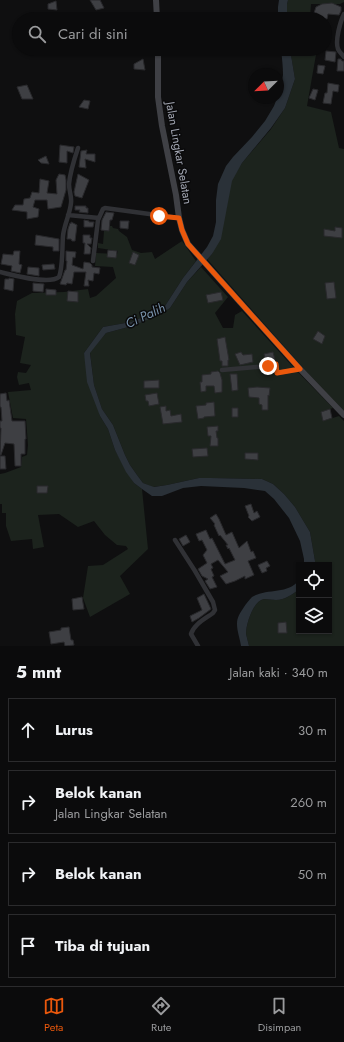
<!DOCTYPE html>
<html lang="id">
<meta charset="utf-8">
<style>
:root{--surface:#0b0b0c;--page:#19191a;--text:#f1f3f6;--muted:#9a9b9d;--line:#2b2b2d;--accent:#ea580c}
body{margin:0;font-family:Jost,sans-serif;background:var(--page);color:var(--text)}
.controls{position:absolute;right:12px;bottom:12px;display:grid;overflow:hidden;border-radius:0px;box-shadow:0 1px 3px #0004}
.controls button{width:36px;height:36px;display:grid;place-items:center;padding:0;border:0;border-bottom:1px solid var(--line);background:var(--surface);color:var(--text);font:20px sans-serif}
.compass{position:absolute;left:248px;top:68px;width:36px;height:36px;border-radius:50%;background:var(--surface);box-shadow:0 1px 3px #0004;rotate:246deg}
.stop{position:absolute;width:12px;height:12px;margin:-9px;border:3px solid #ea580c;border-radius:50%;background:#fff}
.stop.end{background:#ea580c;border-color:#fff;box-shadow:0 1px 4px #0008}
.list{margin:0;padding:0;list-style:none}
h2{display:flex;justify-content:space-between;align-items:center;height:52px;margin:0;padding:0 16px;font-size:17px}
h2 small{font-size:13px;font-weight:400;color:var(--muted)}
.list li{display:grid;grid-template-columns:26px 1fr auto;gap:12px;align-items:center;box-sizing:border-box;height:64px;margin:0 8px 8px;padding:0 8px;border:1px solid var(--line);border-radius:0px}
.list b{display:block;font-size:15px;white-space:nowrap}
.list p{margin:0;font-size:13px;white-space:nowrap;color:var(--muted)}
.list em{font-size:13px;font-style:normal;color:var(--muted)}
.icon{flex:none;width:22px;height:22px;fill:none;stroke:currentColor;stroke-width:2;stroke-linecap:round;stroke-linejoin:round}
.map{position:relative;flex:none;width:344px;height:646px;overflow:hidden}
.search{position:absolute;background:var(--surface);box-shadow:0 1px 3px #0004;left:12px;right:12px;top:12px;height:44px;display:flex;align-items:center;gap:10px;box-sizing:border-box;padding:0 14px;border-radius:22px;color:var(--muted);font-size:15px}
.sheet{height:340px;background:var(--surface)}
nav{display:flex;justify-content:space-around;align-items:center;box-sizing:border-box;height:56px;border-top:1px solid var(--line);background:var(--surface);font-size:11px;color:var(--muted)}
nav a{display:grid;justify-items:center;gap:2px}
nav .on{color:var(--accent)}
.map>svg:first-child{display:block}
.green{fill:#1c231d}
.water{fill:#2a3138}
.building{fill:#3e3f43;stroke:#29292c}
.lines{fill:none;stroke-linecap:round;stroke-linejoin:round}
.street{stroke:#303135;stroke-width:4.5}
.secondary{stroke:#3f4045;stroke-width:6}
.route{stroke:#ea580c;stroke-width:5}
.labels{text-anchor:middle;stroke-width:3;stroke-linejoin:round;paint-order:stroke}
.street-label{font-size:12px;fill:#a1a5b1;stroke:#0a0a0b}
.water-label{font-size:13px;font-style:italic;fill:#7992ab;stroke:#0a0a0b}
</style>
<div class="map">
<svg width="344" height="646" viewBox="0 0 344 646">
<rect width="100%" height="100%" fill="#0f0f10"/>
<path class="green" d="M 288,0 L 344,0 L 344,2 L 340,4 L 311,4 L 310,19 L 287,19 L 287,4 Z
M 290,49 L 317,49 L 307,106 L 331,112 L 339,148 L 344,149 L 344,411 L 306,371 L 207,259 L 212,254 L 226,210 L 231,181 L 242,163 L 271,129 L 285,108 L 295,79 Z
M 110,226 L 112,226 L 113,228 L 118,229 L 119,231 L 127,237 L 132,250 L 141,253 L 152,252 L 155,259 L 182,241 L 196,261 L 183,278 L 165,306 L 157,311 L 131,322 L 103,327 L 84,353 L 100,416 L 108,429 L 115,450 L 134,483 L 142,489 L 148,549 L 120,576 L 130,594 L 90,617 L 83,598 L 88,566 L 103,565 L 128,549 L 126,546 L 117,545 L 105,535 L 94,521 L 78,527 L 59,514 L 38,515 L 44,547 L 33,549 L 32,539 L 11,541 L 6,526 L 6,513 L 2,513 L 2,504 L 0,504 L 0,474 L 5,473 L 21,467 L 22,457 L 27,455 L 28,445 L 26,419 L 13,418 L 8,392 L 31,390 L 29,383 L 19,385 L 17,377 L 18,372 L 26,373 L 31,365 L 20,363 L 25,337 L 16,335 L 15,314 L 17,301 L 32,293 L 64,292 L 88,289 L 90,298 L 96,296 L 116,278 L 113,267 L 95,266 L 96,253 L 117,254 L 118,251 L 98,248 L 98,243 L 103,244 L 104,231 L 109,231 Z
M 201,267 L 228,297 L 215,313 L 223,328 L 233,328 L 235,315 L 242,311 L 294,368 L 333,408 L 321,412 L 323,421 L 339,416 L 344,421 L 344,646 L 249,646 C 248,642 247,638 246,634 C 246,624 253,601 264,599 C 268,599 272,600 276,600 C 285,600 292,594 299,590 L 299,631 L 329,631 L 329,565 L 315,565 L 315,561 L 310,532 L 295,507 L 284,494 L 273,484 L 262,479 L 211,478 L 199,478 L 167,485 L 153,487 L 143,483 L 137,475 L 130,465 L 125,455 L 113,425 L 102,409 L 94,385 L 90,352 L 106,333 L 132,326 L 170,308 L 187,282 Z"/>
<path class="water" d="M 279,0 L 288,0 L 287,4 L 287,19 L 278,19 L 278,7 Z
M 281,49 L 290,49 L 295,79 L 285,108 L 271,128 L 242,163 L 232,181 L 221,239 L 212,254 L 187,282 L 170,308 L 159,315 L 132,326 L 106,333 L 90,353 L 94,385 L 102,409 L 113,425 L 125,455 L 130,465 L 137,475 L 143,483 L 154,487 L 167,485 L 199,478 L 211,478 L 262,479 L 273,484 L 284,494 L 295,507 L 310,532 L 315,561 L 315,565 L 304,565 L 304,559 L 300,541 L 289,518 L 274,499 L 265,491 L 244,488 L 201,486 L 183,488 L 162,496 L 152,496 L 142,489 L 134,483 L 126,472 L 115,450 L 108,429 L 100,416 L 87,382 L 84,353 L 103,327 L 131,322 L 157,311 L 165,306 L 183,278 L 207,247 L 213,236 L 216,222 L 216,200 L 218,184 L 226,166 L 233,157 L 252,137 L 265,121 L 274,106 L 277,98 L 278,98 C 278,90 282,83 283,75 C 283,67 282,58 281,49 Z
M 299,580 L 299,590 C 292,594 285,600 276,600 C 272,600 268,599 264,599 C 253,601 246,624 246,634 C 247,638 248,642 249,646 L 241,646 C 240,639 237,631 237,624 C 237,617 240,613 244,607 C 246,604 249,600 252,597 C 266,588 288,595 299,580 Z"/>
<path class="building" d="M 90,0 L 100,0 L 104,8 L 96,10 Z
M 56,1 L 57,10 L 48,9 L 48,4 Z
M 332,3 L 341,7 L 341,11 L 339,15 L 328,14 L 327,19 L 317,19 L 317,13 L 314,13 L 316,7 L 322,4 Z
M 326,51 L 336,52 L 335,62 L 325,60 Z
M 143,59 L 145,70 L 134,69 L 134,64 Z
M 338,59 L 341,59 L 342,61 L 344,61 L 344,71 L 337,71 Z
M 318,65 L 325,66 L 323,74 L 317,73 Z
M 328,83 L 339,85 L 338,92 L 333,91 L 331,104 L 323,103 L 325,93 L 327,93 Z
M 27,85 L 33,99 L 22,99 L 17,87 Z
M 313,89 L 318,90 L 315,100 L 309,98 Z
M 84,100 L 90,101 L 88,109 L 79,107 Z
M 60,145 L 74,147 L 73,153 L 67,151 L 67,163 L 59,162 Z
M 87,150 L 86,154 L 95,154 L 95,162 L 85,159 L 86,168 L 79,167 L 81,151 Z
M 46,156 L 49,164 L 41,163 L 38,160 Z
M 59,174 L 65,175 L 66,180 L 66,190 L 61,207 L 48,209 L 47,200 L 35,200 L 33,207 L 39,209 L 38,217 L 27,219 L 27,212 L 12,210 L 15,205 L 23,205 L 24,199 L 30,198 L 32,192 L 39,193 L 40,179 L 49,181 L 47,193 L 57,194 L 56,180 Z
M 78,174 L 89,180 L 82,198 L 75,196 L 74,192 Z
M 75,206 L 86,206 L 86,208 L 88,208 L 88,213 L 79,212 L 80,210 L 75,210 Z
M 106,212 L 114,213 L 112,220 L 110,220 L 109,231 L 101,230 L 102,220 Z
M 84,220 L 89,221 L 89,222 L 94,222 L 93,227 L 84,227 Z
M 120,221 L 129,221 L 128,229 L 120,228 Z
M 71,222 L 77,225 L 75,241 L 72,241 L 71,239 L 67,239 L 68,229 L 70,223 L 71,224 Z
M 335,227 L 342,228 L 342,238 L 324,236 L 324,229 L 335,231 Z
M 36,235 L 59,239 L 59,251 L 53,251 L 53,247 L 35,245 Z
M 83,235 L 90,235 L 90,238 L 92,238 L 91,244 L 87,244 L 91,248 L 90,254 L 84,254 L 85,243 L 83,243 Z
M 108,250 L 117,251 L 116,258 L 107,257 Z
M 14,251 L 20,251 L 19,264 L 22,265 L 20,273 L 11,271 L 12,266 L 1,264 L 3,254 L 13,255 Z
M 66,251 L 76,252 L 75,258 L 73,257 L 72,265 L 83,269 L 84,262 L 90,263 L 92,265 L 92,267 L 100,268 L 99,274 L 94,273 L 93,281 L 88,280 L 89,286 L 84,286 L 86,272 L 74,272 L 72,284 L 67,283 L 66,285 L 60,284 L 65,270 L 66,270 L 67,261 L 66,261 Z
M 133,252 L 139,255 L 135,265 L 129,263 Z
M 54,264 L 55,269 L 43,270 L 42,265 Z
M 28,267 L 39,268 L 39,276 L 27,274 Z
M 9,278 L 14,279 L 13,291 L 4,289 L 5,279 L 9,279 Z
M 334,282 L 336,298 L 327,299 L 325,283 Z
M 33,283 L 44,284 L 43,292 L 33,291 Z
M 46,289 L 56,290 L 56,295 L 46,295 Z
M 68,291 L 78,292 L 78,302 L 67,301 Z
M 221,292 L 223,300 L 208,303 L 206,295 Z
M 318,331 L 325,336 L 322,344 L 313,339 Z
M 225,337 L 229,360 L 228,360 L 228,366 L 222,366 L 222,361 L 220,361 L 217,339 Z
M 241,352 L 243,355 L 252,354 L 253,362 L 240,365 L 235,354 Z
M 273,352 L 275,360 L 266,362 L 264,354 Z
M 218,371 L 220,373 L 222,380 L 222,392 L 215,393 L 214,386 L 206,386 L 206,391 L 201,392 L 200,382 L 202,382 L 202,375 L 211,374 L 211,372 Z
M 230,374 L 237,374 L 238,390 L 232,391 Z
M 159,380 L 159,388 L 144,388 L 144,381 Z
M 257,387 L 270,388 L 269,396 L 268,395 L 268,410 L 262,410 L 262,405 L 259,404 L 259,398 L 249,397 L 248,388 Z
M 6,393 L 7,401 L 9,400 L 12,421 L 25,421 L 26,439 L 25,439 L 25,454 L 21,454 L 21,466 L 15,466 L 14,444 L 5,443 L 1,455 L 0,455 L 1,428 L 0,428 L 0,421 L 2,421 L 1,407 L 0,407 L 0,394 Z
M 157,393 L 159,404 L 149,406 L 148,401 L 146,401 L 145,395 Z
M 214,402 L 215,416 L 204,417 L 204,418 L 198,419 L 196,406 L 206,405 L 206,403 Z
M 166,406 L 166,411 L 170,410 L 171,416 L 181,414 L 182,422 L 163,424 L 160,407 Z
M 232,408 L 238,408 L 238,417 L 232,417 Z
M 330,409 L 332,418 L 323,421 L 321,412 Z
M 218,426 L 218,431 L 216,431 L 217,438 L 218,438 L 218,446 L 210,446 L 211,436 L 208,436 L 207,427 Z
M 207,448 L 208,456 L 193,457 L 192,449 Z
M 245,453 L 258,453 L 258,460 L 245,459 Z
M 0,456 L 5,456 L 6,469 L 0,469 Z
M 37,486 L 48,486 L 47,493 L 37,493 Z
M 251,504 L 254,513 L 257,511 L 260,517 L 252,521 L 248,517 L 249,516 L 245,506 Z
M 216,514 L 219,519 L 226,535 L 232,532 L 239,548 L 247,541 L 251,552 L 253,551 L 256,558 L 248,561 L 254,575 L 245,579 L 245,576 L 235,581 L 226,584 L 220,576 L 228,572 L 218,560 L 211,564 L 213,568 L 211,569 L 214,576 L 212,577 L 217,587 L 210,589 L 205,581 L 208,579 L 202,576 L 198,569 L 207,563 L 203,555 L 207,550 L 202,540 L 199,541 L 196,534 L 206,530 L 210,539 L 212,538 L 225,564 L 235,560 L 229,548 L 228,549 L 226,545 L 228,545 L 220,535 L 219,536 L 214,525 L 215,524 L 210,518 Z
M 186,535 L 190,542 L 183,546 L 179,539 Z
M 267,561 L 270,566 L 266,568 L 267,571 L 262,573 L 258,565 Z
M 204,594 L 211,609 L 199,618 L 192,622 L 190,616 L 202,610 L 197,598 Z
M 82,597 L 84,609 L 73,610 L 72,599 Z
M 286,622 L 287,633 L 278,633 L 278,623 Z
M 69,627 L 71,640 L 73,640 L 74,645 L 65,646 L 64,642 L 51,644 L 49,632 L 61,630 L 61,628 Z"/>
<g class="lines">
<path class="street" d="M 344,14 C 340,22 335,41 338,49 C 339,52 342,54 344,57
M 68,215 L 99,218
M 93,261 L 98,220 L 103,209 L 105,208 L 179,218
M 0,272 C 13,275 49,285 59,277 C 63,267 62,248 63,236 C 64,225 70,214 71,203 C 72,197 69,191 69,184 C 70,172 74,160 78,148
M 222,370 L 268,366 L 275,364 L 276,365 L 277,373 L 300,369
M 175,540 L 195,571 L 213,602 L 215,610 L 213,613 C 205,619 194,624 191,634 L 198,646"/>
<path class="secondary" d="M 156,0 L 157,19
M 158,49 L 158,97 L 162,126 L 176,195 L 179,218 L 182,230 L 188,244 L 300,369 L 344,415"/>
</g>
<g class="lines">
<path class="route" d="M 159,216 L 179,218 L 182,230 L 188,244 L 300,369 L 277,373 L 276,364 L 268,366"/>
</g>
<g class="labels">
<g class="street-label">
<text transform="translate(179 153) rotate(80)" y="4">Jalan Lingkar Selatan</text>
</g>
<g class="water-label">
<text transform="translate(145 315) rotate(-25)" y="5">Ci Palih</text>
</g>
</g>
</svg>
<div class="controls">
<button><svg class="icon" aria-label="locate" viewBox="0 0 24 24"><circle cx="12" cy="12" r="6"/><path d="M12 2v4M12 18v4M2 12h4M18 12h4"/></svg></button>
<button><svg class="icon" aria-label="layers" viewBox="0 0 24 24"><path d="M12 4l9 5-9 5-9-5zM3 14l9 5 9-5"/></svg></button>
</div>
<svg class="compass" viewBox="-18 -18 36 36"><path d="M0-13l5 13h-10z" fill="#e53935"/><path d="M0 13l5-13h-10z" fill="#9a9b9d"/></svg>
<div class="stop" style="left:159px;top:216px"></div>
<div class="stop end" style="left:268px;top:366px"></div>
<div class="search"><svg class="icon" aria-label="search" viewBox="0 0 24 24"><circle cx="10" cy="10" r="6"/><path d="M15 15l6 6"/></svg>Cari di sini</div>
</div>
<section class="sheet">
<h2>5 mnt<small>Jalan kaki · 340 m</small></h2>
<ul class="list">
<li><svg class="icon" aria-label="ahead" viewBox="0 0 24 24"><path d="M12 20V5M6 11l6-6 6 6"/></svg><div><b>Lurus</b></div><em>30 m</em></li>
<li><svg class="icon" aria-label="right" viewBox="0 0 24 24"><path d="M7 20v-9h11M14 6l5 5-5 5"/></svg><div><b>Belok kanan</b><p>Jalan Lingkar Selatan</p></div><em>260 m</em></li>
<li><svg class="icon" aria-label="right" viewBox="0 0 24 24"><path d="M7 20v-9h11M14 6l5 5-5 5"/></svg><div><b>Belok kanan</b></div><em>50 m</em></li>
<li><svg class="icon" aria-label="arrive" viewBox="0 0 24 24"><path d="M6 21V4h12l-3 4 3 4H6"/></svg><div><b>Tiba di tujuan</b></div></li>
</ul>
</section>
<nav>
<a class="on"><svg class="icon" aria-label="map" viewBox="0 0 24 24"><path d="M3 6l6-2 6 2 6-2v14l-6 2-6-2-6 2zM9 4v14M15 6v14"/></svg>Peta</a>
<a><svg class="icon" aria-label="directions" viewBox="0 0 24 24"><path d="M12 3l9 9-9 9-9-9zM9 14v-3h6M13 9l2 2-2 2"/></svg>Rute</a>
<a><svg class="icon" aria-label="saved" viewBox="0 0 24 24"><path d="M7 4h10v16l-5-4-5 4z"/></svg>Disimpan</a>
</nav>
